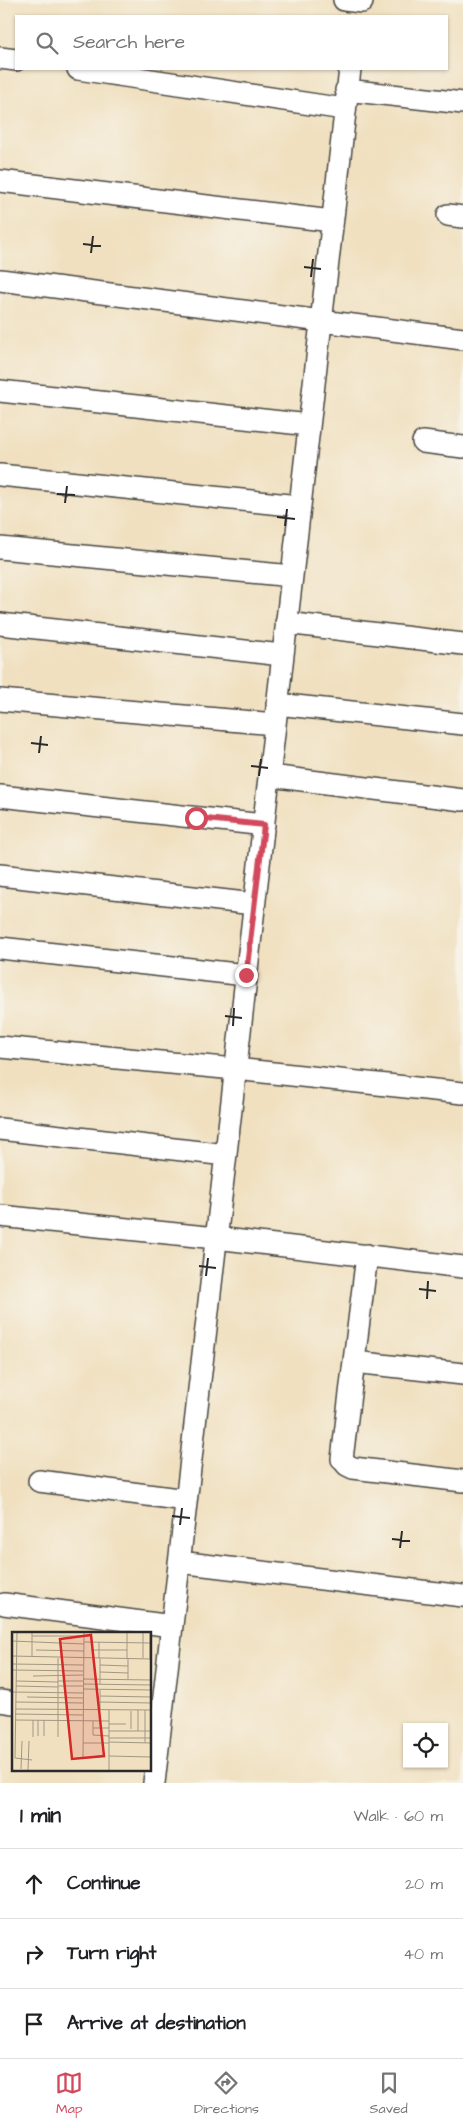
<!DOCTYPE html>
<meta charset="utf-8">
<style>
:root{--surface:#fff;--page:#f6f6f6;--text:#202124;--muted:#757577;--line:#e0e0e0;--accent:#d1495b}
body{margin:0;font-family:"Architects Daughter",sans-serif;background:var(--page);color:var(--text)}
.controls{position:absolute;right:15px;bottom:15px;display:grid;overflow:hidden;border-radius:0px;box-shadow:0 1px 4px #0004}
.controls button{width:45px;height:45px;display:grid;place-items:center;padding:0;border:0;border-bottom:1px solid var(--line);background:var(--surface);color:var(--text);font:25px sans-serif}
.stop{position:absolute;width:15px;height:15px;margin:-11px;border:4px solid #d1495b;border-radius:50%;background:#fff}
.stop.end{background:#d1495b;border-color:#fff;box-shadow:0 1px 5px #0008}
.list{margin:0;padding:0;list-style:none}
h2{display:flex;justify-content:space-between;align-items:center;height:65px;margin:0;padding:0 20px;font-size:21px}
h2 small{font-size:16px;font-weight:400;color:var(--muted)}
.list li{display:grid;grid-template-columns:32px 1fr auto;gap:15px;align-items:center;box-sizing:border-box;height:70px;padding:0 20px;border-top:1px solid var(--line)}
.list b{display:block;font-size:19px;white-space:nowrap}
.list em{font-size:16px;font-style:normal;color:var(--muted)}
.icon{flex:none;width:28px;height:28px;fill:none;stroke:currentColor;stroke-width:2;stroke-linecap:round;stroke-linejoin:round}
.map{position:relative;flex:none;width:463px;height:1783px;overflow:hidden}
.search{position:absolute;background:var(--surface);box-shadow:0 1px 4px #0004;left:15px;right:15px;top:15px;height:55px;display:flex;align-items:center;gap:12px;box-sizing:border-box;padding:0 18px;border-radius:0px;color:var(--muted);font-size:19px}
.sheet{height:275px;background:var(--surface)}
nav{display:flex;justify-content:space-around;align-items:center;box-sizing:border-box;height:70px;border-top:1px solid var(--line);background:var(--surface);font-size:14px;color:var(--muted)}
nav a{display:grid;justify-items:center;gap:2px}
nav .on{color:var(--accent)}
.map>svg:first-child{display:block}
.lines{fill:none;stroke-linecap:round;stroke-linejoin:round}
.street-casing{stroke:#494641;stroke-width:24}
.street{stroke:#fff;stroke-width:21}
.route{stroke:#d1495b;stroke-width:6}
.ticks{fill:none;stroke:#2b2b2b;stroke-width:2}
.inset-road{fill:none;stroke:#a19884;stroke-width:1}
.view{fill:#d62828;fill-opacity:0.15;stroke:#d62828;stroke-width:2.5}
.inset-edge{fill:none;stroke:#2b2b2b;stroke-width:2.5}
</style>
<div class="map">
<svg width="463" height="1783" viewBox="0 0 463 1783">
<rect width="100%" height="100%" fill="#f7f3e8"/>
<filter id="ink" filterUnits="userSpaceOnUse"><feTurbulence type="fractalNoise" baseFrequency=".02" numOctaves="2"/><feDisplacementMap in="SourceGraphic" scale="10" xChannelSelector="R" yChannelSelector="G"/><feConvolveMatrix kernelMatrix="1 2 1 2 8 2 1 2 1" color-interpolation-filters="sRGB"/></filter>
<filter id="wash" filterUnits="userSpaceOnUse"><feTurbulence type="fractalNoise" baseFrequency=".0096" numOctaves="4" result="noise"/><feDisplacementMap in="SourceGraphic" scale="20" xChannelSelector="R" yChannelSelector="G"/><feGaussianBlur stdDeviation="1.12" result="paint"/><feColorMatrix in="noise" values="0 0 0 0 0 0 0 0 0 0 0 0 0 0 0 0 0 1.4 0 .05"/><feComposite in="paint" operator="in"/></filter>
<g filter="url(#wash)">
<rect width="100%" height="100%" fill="#f0e0c0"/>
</g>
<g filter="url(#ink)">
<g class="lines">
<g class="street-casing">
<path id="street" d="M 344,0 L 362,2
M 0,58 L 16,60
M 78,69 L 344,109
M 346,90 L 463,103
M 0,181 L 332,221
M 448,215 L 463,217
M 0,280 L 463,339
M 0,391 L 309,425
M 423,442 L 463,447
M 0,475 L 299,506
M 0,548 L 292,576
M 286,623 L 463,644
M 0,624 L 282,655
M 0,700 L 275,724
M 277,704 L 463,724
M 270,776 L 463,800
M 0,796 L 264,825
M 0,875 L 254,904
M 0,948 L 246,975
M 0,1047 L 235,1069 L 463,1093
M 0,1129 L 226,1155
M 0,1216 L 216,1238 L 463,1267
M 367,1255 L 342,1459 L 347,1465 L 353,1468 L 463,1481
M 354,1362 L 463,1374
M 39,1481 L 186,1500
M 179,1562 L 463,1596
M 4,1604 L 172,1626
M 0,1701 L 14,1703
M 154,1783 L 350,69"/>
</g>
<use href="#street" class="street"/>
</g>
</g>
<g class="lines" filter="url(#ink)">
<path class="route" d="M 196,818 L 264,825 L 246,975"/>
</g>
<path class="ticks" d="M 83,244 L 101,246M 91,253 L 93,236M 304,267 L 321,269M 311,277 L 313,259M 57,494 L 75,495M 65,503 L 67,486M 277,517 L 295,519M 285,526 L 287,509M 31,743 L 48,745M 39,753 L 41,736M 251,766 L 268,768M 259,776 L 261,759M 225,1016 L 242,1018M 233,1026 L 234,1008M 199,1266 L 216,1268M 206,1276 L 208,1258M 419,1289 L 436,1291M 427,1299 L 428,1281M 172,1516 L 190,1518M 180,1525 L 182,1508M 392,1539 L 410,1541M 400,1548 L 402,1531"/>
<g transform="translate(12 1632)">
<rect width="139" height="139" fill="#f0e0c0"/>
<path class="inset-road" d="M 5,0 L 3,126 L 20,128M 131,0 L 131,26M 138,0 L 138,26M 20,4 L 72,4M 0,9 L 72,12M 72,10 L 139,11M 24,18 L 72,19M 79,18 L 115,18M 0,24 L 139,27M 20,25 L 20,0M 87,26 L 87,10M 115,26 L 115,0M 0,32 L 71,33M 88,33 L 116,34M 0,38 L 71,39M 88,40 L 116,41M 21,44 L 71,43M 71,47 L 139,48M 116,47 L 116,26M 4,49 L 46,50M 46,49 L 71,49M 71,52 L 139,53M 88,52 L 88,26M 4,54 L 46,55M 46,54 L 71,54M 71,57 L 139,58M 0,60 L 71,61M 88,64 L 139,65M 15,65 L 71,66M 4,70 L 71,71M 88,70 L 139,71M 4,77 L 139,78M 88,77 L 88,58M 3,82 L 71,83M 3,88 L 97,89M 81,89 L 81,103 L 97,104M 97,92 L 114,92M 81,96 L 97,96M 119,97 L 119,79M 97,99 L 139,99M 126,99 L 126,78M 26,104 L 26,88M 32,104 L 32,88M 21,105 L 21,88M 46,105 L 46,26M 97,106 L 139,106M 97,110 L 139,111M 71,111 L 97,111M 133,111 L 133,78M 97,124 L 139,125M 71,127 L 72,0M 9,137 L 10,109M 16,138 L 17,109M 97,138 L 97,78"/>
<path class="view" d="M 79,3 L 92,124 L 60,127 L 48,7 Z"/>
<rect width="139" height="139" class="inset-edge"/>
</g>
</svg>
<div class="controls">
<button><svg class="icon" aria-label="locate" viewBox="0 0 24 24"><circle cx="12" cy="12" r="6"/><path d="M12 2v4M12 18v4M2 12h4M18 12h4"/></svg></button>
</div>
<div class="stop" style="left:196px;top:818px"></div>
<div class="stop end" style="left:246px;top:975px"></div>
<div class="search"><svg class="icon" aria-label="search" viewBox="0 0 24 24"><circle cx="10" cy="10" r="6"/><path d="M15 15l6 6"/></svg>Search here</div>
</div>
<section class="sheet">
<h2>1 min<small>Walk · 60 m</small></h2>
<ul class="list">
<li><svg class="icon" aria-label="ahead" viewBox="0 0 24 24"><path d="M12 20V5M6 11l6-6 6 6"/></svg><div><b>Continue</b></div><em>20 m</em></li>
<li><svg class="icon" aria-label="right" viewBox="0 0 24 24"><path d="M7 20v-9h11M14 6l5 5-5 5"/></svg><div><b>Turn right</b></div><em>40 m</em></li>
<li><svg class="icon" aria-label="arrive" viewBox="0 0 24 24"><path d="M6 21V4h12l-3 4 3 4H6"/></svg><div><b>Arrive at destination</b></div></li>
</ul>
</section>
<nav>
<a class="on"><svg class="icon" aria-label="map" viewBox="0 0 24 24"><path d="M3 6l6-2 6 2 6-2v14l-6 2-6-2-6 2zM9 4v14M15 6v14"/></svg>Map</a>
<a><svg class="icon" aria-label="directions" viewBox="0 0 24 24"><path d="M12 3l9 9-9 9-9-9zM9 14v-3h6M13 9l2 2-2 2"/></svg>Directions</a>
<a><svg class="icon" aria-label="saved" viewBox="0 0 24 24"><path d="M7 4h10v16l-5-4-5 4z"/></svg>Saved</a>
</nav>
